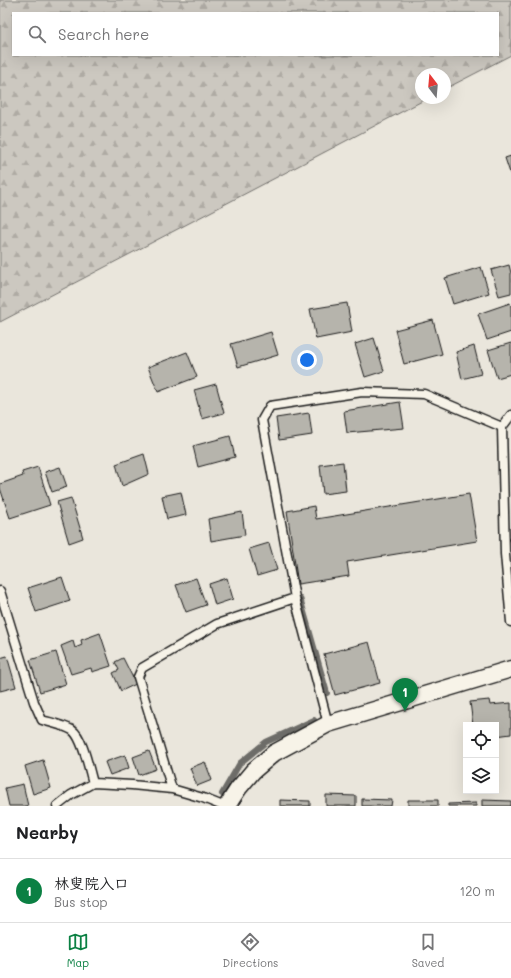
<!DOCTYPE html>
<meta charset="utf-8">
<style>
:root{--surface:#fff;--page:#f6f6f6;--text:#202124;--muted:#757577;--line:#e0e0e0;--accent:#0b8043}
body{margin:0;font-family:Mali,"Klee One",sans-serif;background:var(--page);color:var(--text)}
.controls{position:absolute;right:12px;bottom:12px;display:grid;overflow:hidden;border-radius:0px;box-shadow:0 4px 16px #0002}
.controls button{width:36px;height:36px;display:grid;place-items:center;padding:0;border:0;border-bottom:1px solid var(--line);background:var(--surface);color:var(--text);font:20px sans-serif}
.compass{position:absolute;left:415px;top:68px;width:36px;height:36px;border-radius:50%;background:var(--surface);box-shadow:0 4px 16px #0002;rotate:344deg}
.you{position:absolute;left:307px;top:360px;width:14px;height:14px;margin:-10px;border:3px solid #fff;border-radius:50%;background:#1a73e8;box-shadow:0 0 0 6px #1a73e833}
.badge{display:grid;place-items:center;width:26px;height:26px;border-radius:50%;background:var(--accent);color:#fff;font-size:13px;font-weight:700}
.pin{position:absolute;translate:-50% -33px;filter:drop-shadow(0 1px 2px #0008)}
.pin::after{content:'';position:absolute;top:21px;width:14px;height:12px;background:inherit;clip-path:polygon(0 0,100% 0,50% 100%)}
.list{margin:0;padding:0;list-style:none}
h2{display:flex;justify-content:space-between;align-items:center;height:52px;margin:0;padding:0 16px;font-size:17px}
h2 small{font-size:13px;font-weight:400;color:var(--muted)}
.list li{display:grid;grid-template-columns:26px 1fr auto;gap:12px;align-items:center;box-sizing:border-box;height:64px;padding:0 16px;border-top:1px solid var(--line)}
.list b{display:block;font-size:15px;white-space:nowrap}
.list p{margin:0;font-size:13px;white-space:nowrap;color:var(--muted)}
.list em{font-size:13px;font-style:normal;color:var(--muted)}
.icon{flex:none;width:22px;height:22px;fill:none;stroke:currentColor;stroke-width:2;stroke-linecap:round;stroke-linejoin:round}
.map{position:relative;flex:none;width:511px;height:806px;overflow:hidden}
.search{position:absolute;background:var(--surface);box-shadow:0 4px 16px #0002;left:12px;right:12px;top:12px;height:44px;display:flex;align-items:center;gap:10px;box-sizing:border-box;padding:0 14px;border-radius:0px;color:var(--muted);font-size:15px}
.sheet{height:116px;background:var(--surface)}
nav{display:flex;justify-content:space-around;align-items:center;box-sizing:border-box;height:56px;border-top:1px solid var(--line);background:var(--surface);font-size:11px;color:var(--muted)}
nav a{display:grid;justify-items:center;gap:2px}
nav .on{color:var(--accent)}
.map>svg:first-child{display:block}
.forest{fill:url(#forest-firs);stroke:#74726e;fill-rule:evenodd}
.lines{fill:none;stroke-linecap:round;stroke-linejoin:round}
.stream{stroke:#6d6c68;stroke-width:6}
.building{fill:#b6b4ac;stroke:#1c1c1c}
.lane-casing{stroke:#1c1c1c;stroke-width:11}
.street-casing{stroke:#1c1c1c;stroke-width:19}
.lane{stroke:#f7f3e8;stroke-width:8}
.street{stroke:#f7f3e8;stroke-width:16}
</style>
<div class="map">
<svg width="511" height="806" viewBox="0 0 511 806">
<defs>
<pattern id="forest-firs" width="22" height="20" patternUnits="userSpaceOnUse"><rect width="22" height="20" fill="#ccc8c0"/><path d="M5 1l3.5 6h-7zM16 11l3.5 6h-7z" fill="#afaba4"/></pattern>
</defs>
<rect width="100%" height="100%" fill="#eae6dc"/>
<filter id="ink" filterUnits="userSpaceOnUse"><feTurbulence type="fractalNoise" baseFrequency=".025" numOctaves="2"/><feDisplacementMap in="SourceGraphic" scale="8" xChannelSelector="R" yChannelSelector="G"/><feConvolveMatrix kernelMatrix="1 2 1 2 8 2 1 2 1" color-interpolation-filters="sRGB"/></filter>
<g filter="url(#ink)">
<path class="forest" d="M 0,0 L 511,0 L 511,55 L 445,89 L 445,74 L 421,74 L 421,98 L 428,98 L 0,322 ZM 13,13 L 498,13 L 498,55 L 13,55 Z"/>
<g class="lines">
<path class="stream" d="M 300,598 L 327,693
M 222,794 L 240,763 L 266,742 L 314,720"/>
</g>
<path class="building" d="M 511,156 L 511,176 L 505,158 Z
M 509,265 L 511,273 L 511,293 L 499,296 L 491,270 Z
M 481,267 L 489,293 L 453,304 L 445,278 Z
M 347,303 L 352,332 L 316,339 L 310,309 Z
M 510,303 L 511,307 L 511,332 L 487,340 L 478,314 Z
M 433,320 L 442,354 L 404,364 L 395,330 Z
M 271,332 L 278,355 L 238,367 L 231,344 Z
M 374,338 L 384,371 L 365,377 L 355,344 Z
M 511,343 L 511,374 L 497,378 L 488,350 Z
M 474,346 L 481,374 L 462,379 L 456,352 Z
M 187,352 L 197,377 L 158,392 L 148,367 Z
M 216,384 L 224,413 L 202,419 L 194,390 Z
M 400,402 L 404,428 L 347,433 L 344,411 Z
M 309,413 L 312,435 L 279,440 L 276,418 Z
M 230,436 L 235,457 L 198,467 L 193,446 Z
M 144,454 L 149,474 L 122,486 L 116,464 Z
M 343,462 L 346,491 L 323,494 L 320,465 Z
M 38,467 L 50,505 L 10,518 L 0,488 L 0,484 L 23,476 L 22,472 Z
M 60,467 L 67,487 L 52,492 L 45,472 Z
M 181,492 L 186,515 L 167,519 L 162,496 Z
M 469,494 L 477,541 L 347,562 L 349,576 L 298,584 L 287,511 L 314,506 L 316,519 Z
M 71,498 L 83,538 L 69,543 L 57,502 Z
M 242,512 L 245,535 L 211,541 L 208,519 Z
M 269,543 L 277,570 L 257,576 L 249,549 Z
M 62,577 L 70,601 L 36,612 L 28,588 Z
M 196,578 L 206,605 L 186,612 L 176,585 Z
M 227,578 L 233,599 L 215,605 L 209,584 Z
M 100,633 L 111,666 L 92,672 L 91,668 L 71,674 L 61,646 L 73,641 L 75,648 L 82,645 L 81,640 Z
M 369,642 L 380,683 L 335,695 L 324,654 Z
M 56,652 L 66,684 L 40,692 L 30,660 Z
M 7,656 L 16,687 L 0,691 L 0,658 Z
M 123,658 L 136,684 L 121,691 L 113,673 L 119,670 L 115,662 Z
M 489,700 L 490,705 L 511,703 L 511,734 L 496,736 L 496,725 L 473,725 L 470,702 Z
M 149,751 L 156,769 L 139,775 L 133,757 Z
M 125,755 L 129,768 L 110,775 L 105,762 Z
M 43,760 L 51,788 L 33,794 L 25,766 Z
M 205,762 L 212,780 L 197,786 L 190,768 Z
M 23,784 L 28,806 L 9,806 L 5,788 Z
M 326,795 L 356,796 L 356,806 L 326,806 Z
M 362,799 L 392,800 L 391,806 L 362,806 Z
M 280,800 L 310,801 L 310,806 L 280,806 Z
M 408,800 L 438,800 L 438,806 L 408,806 Z
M 482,800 L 511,801 L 511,806 L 482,806 Z
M 476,803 L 476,806 L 448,806 L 448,804 Z"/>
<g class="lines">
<g class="lane-casing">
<path id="lane" d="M 511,415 L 502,427 L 505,554 L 511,622
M 0,591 L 34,702 L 42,720 C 52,723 63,725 72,730 C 83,737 89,770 93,783
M 328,724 L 295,598 L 262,420 L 270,406 L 362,392 L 424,394 L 502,427
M 172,789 L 138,677 L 142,668 L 217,624 L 295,598
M 57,806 L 71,795 L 93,783 L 132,785 L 172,789 L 203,798 L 223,806"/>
</g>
<g class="street-casing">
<path id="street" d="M 227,806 L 238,789 L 253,771 L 274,753 L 328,724 L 511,669"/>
</g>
<use href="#lane" class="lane"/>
<use href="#street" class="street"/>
</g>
</g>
</svg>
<div class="controls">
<button><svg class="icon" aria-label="locate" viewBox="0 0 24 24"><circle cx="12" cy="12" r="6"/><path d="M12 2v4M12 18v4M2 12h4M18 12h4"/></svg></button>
<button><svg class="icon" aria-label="layers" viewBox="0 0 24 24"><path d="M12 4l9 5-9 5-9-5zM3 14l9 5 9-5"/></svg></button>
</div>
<svg class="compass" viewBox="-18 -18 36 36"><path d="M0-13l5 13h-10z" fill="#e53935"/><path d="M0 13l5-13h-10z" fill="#757577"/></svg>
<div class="you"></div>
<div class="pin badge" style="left:405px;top:711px">1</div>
<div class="search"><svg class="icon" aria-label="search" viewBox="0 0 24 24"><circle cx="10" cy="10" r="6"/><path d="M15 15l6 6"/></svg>Search here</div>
</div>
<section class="sheet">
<h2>Nearby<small></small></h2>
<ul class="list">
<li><span class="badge">1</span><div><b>林叟院入口</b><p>Bus stop</p></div><em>120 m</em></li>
</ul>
</section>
<nav>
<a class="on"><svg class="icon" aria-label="map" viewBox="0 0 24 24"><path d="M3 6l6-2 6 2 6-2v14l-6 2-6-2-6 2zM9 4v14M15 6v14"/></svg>Map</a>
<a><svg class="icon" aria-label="directions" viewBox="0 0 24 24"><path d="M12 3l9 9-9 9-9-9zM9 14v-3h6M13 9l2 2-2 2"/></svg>Directions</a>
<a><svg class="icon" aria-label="saved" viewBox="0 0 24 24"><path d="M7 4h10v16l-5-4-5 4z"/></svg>Saved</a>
</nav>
